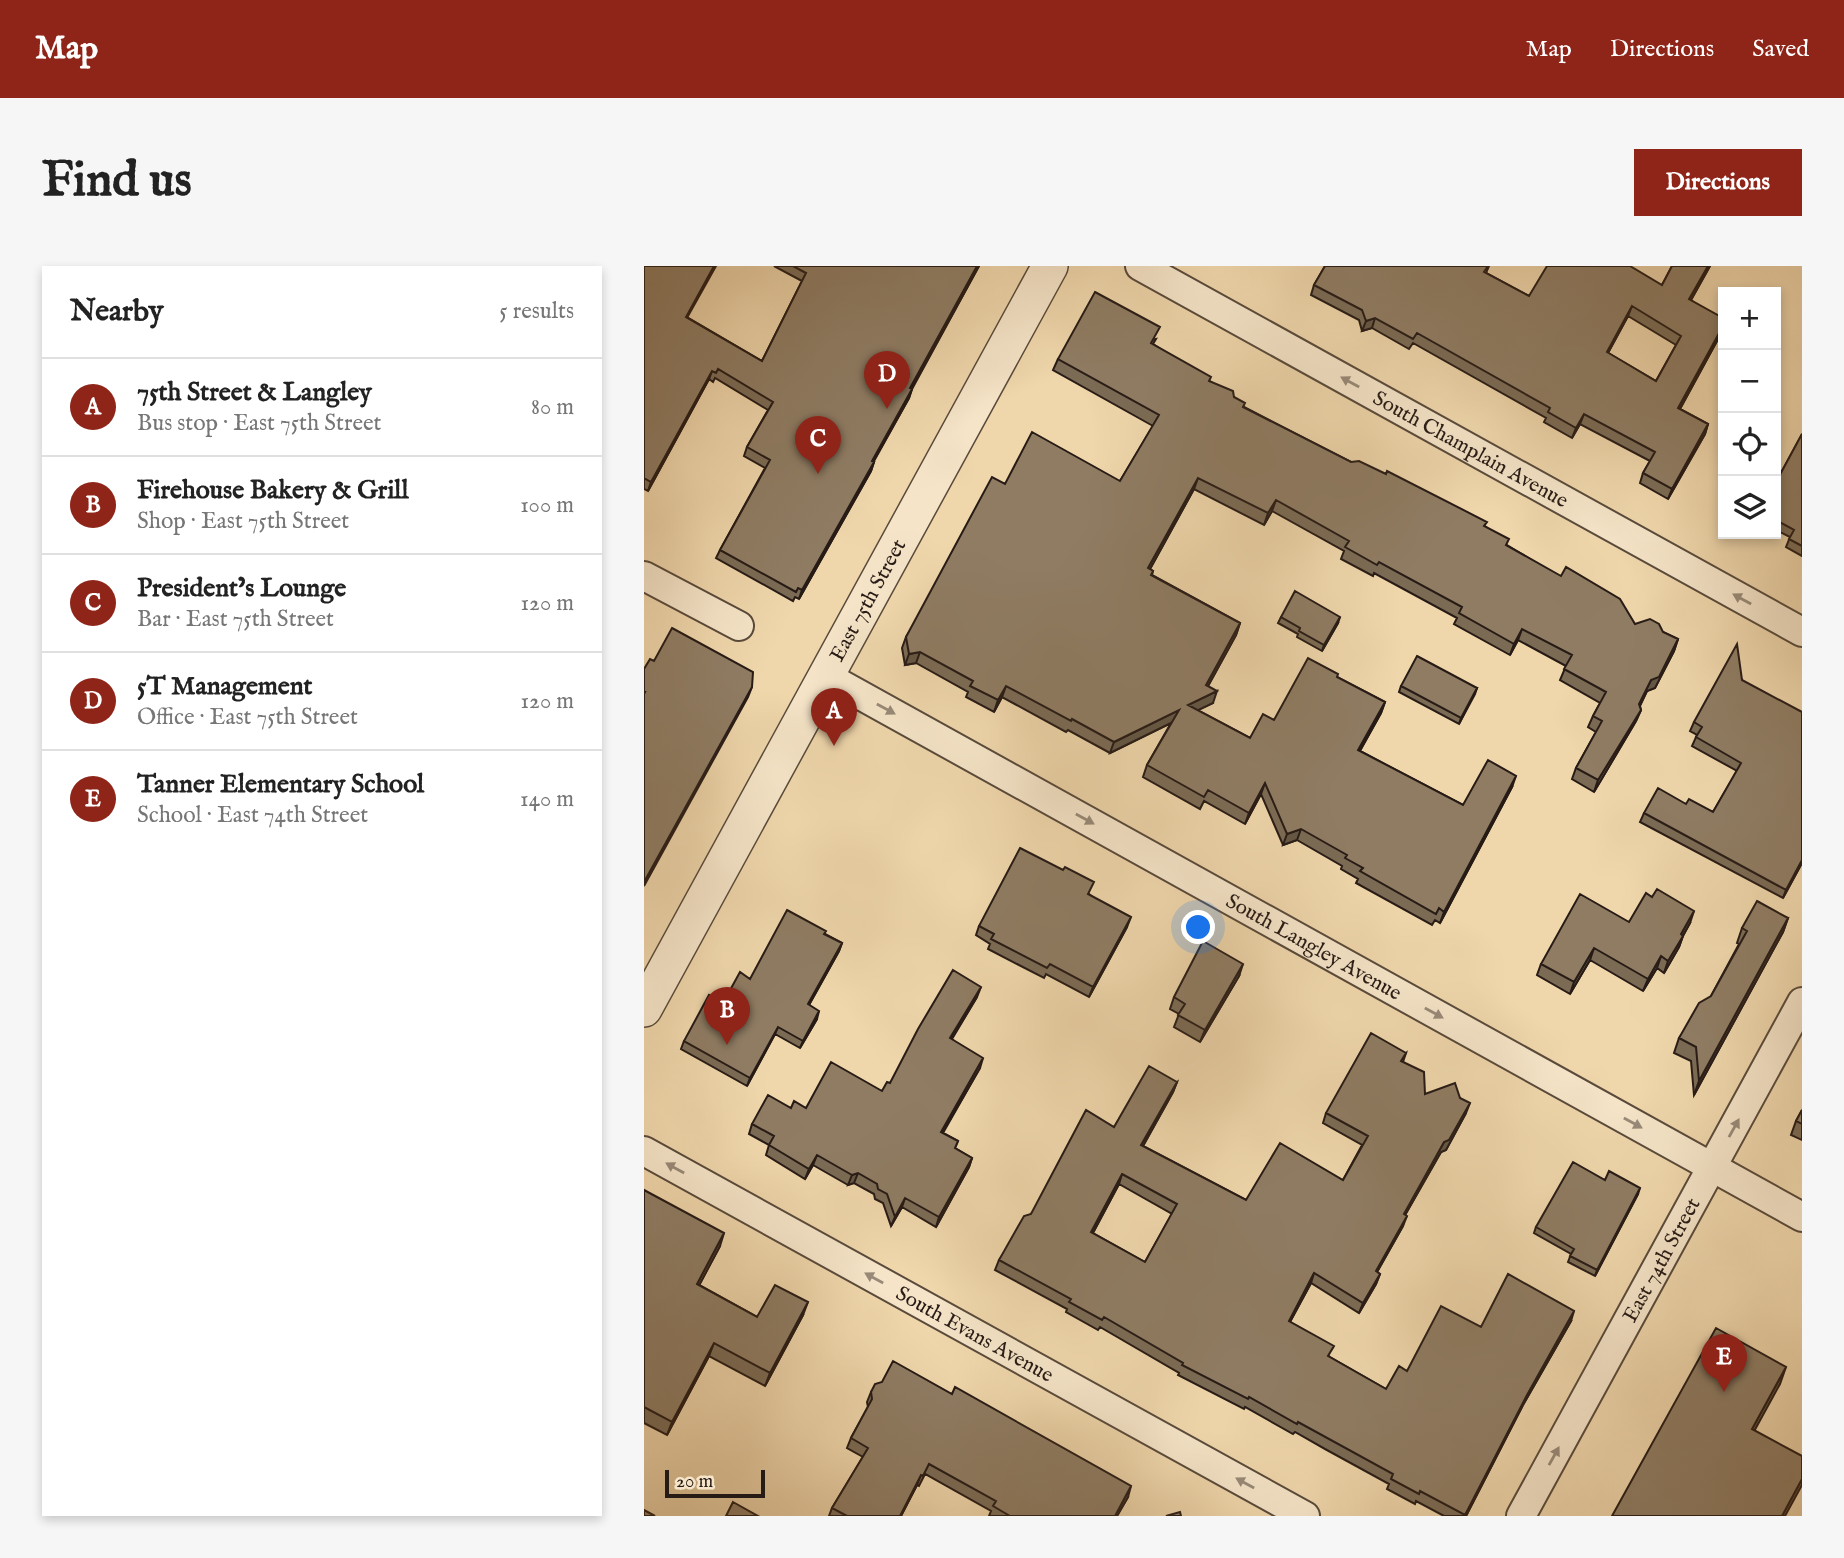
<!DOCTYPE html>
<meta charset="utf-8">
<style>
:root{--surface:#fff;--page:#f6f6f6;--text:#222;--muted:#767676;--line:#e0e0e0;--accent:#8f2418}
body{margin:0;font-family:"IM FELL English",serif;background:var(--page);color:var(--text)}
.controls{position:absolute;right:21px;top:21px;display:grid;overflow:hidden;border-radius:0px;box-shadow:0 4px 10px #0003}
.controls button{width:63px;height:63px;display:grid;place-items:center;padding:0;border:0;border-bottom:2px solid var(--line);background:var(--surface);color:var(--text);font:35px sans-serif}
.scale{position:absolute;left:21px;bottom:18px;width:100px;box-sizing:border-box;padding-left:7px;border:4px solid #271b16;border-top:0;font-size:19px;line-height:24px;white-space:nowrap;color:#271b16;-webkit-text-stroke:5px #f5e4c8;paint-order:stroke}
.you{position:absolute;left:555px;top:662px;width:24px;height:24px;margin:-18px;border:5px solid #fff;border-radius:50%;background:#1a73e8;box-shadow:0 0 0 10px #1a73e833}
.badge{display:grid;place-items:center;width:46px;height:46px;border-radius:50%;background:var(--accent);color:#fff;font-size:23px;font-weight:700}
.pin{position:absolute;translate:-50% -58px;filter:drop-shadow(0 2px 4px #0008)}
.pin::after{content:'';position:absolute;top:37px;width:24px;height:21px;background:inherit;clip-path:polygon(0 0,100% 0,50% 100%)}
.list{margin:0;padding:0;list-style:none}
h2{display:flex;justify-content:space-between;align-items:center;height:91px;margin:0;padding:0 28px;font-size:30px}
h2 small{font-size:23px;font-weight:400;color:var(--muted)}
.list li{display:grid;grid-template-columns:46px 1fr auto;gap:21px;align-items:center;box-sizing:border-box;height:98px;padding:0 28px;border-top:2px solid var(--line)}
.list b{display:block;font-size:26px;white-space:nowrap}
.list p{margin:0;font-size:23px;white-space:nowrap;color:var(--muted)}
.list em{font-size:23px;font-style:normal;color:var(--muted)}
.icon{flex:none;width:38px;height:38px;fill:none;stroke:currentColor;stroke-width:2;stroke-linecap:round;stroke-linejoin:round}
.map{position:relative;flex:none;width:1158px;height:1250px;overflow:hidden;border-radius:0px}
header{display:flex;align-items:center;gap:42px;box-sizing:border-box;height:98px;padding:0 35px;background:var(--accent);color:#fff}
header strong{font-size:33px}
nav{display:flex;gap:38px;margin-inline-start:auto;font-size:24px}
.intro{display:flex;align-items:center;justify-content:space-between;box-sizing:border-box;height:168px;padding:0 42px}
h1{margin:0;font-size:49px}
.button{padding:18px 32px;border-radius:0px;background:var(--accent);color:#fff;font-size:24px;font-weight:700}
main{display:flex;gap:42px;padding:0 42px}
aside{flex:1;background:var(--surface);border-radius:0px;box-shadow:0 4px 10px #0003}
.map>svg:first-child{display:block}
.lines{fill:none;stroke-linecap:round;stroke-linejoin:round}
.minor-casing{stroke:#594a3b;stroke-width:32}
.tertiary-casing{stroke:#594a3b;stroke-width:38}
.minor{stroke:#f5e4c8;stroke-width:28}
.tertiary{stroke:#f5e4c8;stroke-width:35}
.wall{fill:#7b6b55;stroke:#271b16;stroke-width:2;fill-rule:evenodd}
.shaded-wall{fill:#645745;stroke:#271b16;stroke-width:2}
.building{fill:#8f7c63;stroke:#271b16;stroke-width:2;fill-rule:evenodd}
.oneway{fill:#988a78}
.labels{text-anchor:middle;stroke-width:5;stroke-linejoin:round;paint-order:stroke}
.street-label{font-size:21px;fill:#271b16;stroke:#f5e4c8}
</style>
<header>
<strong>Map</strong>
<nav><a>Map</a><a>Directions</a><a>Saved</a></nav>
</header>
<div class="intro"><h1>Find us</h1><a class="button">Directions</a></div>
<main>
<aside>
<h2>Nearby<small>5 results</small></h2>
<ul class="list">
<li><span class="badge">A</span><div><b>75th Street &amp; Langley</b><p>Bus stop · East 75th Street</p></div><em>80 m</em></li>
<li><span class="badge">B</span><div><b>Firehouse Bakery &amp; Grill</b><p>Shop · East 75th Street</p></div><em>100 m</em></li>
<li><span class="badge">C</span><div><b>President’s Lounge</b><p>Bar · East 75th Street</p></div><em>120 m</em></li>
<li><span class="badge">D</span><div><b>5T Management</b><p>Office · East 75th Street</p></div><em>120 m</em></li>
<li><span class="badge">E</span><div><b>Tanner Elementary School</b><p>School · East 74th Street</p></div><em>140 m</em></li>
</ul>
</aside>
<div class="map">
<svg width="1158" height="1250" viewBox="0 0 1158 1250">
<rect width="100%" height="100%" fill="#efd6ab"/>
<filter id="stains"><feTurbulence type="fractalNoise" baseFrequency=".00286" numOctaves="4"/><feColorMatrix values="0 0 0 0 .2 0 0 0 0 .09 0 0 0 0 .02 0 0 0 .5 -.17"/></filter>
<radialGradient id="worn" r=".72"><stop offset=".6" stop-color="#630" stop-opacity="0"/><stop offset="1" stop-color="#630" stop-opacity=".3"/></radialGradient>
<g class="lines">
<g class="minor-casing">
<g id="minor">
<path id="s1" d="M 496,0 L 1158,366"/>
<path d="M 0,310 L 95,360"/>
<path id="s2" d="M 182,410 L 1158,951"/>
<path id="s3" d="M 0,885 L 661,1250"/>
<path id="s4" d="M 877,1250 L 1158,736"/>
</g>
</g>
<g class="tertiary-casing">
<g id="tertiary">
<path id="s5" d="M 0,743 L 406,0"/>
</g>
</g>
<use href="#minor" class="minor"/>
<use href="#tertiary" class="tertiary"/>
</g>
<path class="wall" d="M 0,0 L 43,51 L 118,95 L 158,15 L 130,0 L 335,0 L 268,123 L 265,132 L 229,196 L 230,196 L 227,205 L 155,333 L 151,331 L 149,335 L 72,292 L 76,284 L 121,202 L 100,190 L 103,181 L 124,144 L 71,112 L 69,116 L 65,113 L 4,225 L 0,223 Z
M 681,0 L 845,0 L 842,7 L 885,30 L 1018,19 L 1028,0 L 1066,0 L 1047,34 L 1079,64 L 1036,143 L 1064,158 L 1061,168 L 1024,233 L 996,217 L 999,207 L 1006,195 L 936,158 L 928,172 L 900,156 L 902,152 L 769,77 L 765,83 L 728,62 L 718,65 L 715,54 L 667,29 L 670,19 ZM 984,50 L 1032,79 L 1012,115 L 964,87 Z
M 512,73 L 509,78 L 590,131 L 600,141 L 707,196 L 841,260 L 863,279 L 991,358 L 1019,366 L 1034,373 L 1030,385 L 1011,422 L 1003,425 L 996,440 L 997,444 L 992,455 L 950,526 L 928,513 L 932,502 L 952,466 L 944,461 L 949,450 L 956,437 L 916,414 L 922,400 L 874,374 L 866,389 L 810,358 L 813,352 L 730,307 L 729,310 L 697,293 L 700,285 L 628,245 L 620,259 L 550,223 L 506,303 L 509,305 L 508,309 L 596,357 L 592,369 L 564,420 L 569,437 L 553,444 L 606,472 L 693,411 L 741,436 L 737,447 L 716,485 L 819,539 L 868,521 L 796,657 L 791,654 L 788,659 L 712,617 L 714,613 L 697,603 L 698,600 L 653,574 L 639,579 L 617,528 L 601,558 L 560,535 L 556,543 L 499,511 L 503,499 L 527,457 L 466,487 L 424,464 L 422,466 L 358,431 L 350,446 L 322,431 L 324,426 L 272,397 L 261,399 L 258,382 L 262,371 L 361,218 L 476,215 L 509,160 L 409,104 L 414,93 Z
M 1158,168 L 1158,290 L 1142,281 L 1146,271 L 1132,264 L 1132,216 Z
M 637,351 L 694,357 L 678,385 L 653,371 L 654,368 L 634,357 Z
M 1098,414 L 1158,597 L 1139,632 L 996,556 L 1000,547 L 1042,538 L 1069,546 L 1093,505 L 1048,480 L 1053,469 L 1046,465 L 1050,456 Z
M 757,420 L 833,422 L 815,458 L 755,426 Z
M 445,628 L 483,661 L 445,731 L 402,708 L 400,712 L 344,683 L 346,678 L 332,669 L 335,660 Z
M 1144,652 L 1139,666 L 1050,829 L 1047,795 L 1030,787 L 1035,772 L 1067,730 L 1095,678 L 1093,677 L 1098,662 Z
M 985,656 L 1046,657 L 1039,670 L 1035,681 L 1020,707 L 1013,702 L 999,725 L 946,694 L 926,728 L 893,709 L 897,698 Z
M 181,668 L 198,677 L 195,685 L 165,739 L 173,753 L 156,782 L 131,768 L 103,820 L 37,783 L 40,775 L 79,737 L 106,713 Z
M 595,710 L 556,776 L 530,761 L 535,748 L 526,743 L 530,731 Z
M 333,731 L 308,773 L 336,802 L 299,867 L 314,875 L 311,882 L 328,892 L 325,901 L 292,961 L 258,941 L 247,960 L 239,937 L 231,933 L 230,928 L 210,917 L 204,919 L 169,899 L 161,913 L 122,889 L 125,879 L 105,868 L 108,858 L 147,842 L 162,842 L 238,825 Z
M 762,787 L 759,796 L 781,828 L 816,832 L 822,847 L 802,884 L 797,886 L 761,949 L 759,960 L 733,1006 L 736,1008 L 732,1018 L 715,1047 L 667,1017 L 646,1056 L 686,1091 L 742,1123 L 763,1105 L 837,1061 L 927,1055 L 879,1139 L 822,1250 L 800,1250 L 772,1235 L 771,1238 L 743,1223 L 745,1218 L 681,1183 L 651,1166 L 649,1168 L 601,1141 L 600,1143 L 534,1109 L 535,1107 L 456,1061 L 454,1064 L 422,1046 L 423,1043 L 351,1004 L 355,994 L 387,948 L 470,861 L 533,816 L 529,826 L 499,880 L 602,934 L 699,914 L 718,879 L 679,857 L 682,847 ZM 475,918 L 528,948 L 501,996 L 449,967 Z
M 1158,844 L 1158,874 L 1147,869 L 1152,855 Z
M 961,914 L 994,928 L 951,1010 L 924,996 L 927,988 L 890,967 L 892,961 Z
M 0,924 L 76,980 L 55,1019 L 113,1051 L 159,1049 L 121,1120 L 65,1090 L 23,1169 L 0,1157 Z
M 227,1126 L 484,1231 L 473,1250 L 345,1250 L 347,1245 L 281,1208 L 275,1220 L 273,1219 L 257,1250 L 185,1250 L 188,1242 L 219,1191 L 203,1182 L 207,1172 L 224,1141 L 223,1136 Z"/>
<path class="shaded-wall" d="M 70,0 L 72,0 L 39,59 L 42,51 Z
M 333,0 L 335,0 L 263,131 L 266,122 Z
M 1064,0 L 1066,0 L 1042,43 L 1045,33 Z
M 988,40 L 984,50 L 959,96 L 963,86 Z
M 731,52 L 728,62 L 718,65 L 722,55 Z
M 1079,60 L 1079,64 L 1031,152 L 1034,142 Z
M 68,105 L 65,113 L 4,225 L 7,216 Z
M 268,123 L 265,132 L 225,204 L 228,195 Z
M 940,148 L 936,158 L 928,172 L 932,162 Z
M 1064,158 L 1061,168 L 1024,233 L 1028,223 Z
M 230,196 L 227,205 L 155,333 L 158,324 Z
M 554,212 L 550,223 L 500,314 L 504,302 Z
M 632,234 L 628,245 L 620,259 L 624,247 Z
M 696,351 L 694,357 L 678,385 L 680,379 Z
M 596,357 L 592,369 L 558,431 L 562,419 Z
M 878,363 L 874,374 L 866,389 L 870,378 Z
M 1034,373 L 1030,385 L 1011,422 L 1003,425 L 991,449 L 995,438 L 1007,414 Z
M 276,386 L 272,397 L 261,399 L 265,388 Z
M 362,420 L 358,431 L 350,446 L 354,434 Z
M 108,421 L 104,431 L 0,620 L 0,616 Z
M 833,422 L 831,428 L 815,458 L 817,452 Z
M 573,425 L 569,437 L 540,451 L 544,439 Z
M 741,436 L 737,447 L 710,495 L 714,484 Z
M 535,444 L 531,455 L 466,487 L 470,476 Z
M 997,444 L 992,455 L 950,526 L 954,514 Z
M 872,510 L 868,521 L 796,657 L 800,646 Z
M 621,517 L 617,528 L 601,558 L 605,547 Z
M 657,563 L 653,574 L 639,579 L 643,568 Z
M 1158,594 L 1158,597 L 1139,632 L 1142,624 Z
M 1050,645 L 1046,657 L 1033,680 L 1037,668 Z
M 487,651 L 483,661 L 445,731 L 449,721 Z
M 1144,652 L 1139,666 L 1050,829 L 1055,815 Z
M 1039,670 L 1035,681 L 1020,707 L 1024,695 Z
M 198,677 L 195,685 L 161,746 L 164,738 Z
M 950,682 L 946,694 L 926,728 L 930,716 Z
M 1017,690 L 1013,702 L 999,725 L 1004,713 Z
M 599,698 L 595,710 L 556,776 L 561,764 Z
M 337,721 L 333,731 L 302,782 L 306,772 Z
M 175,745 L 173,753 L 156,782 L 159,775 Z
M 134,761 L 131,768 L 103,820 L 106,812 Z
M 339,792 L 336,802 L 293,876 L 297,866 Z
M 533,816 L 529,826 L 494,889 L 497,879 Z
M 826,837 L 822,847 L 802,884 L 797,886 L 756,958 L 760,948 L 800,876 Z
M 173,889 L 169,899 L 161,913 L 165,903 Z
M 328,892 L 325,901 L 292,961 L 295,951 Z
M 214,907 L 210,917 L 204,919 L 208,909 Z
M 478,908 L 475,918 L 444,976 L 447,966 Z
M 996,922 L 994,928 L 951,1010 L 953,1004 Z
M 261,932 L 258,941 L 247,960 L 251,951 Z
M 763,950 L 759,960 L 728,1015 L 732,1005 Z
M 80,967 L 76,980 L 49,1031 L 53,1018 Z
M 670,1007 L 667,1017 L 641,1065 L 645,1055 Z
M 736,1008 L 732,1018 L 715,1047 L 719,1037 Z
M 164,1036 L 159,1049 L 121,1120 L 126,1107 Z
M 930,1045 L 927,1055 L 879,1139 L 822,1250 L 820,1250 L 883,1129 Z
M 70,1077 L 65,1090 L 23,1169 L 28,1156 Z
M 1142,1101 L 1136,1118 L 1102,1180 L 1108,1163 Z
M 277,1209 L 273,1219 L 257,1250 L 256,1250 Z
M 1158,1213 L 1158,1219 L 1141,1250 L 1138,1250 Z
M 487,1220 L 484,1231 L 473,1250 L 471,1250 Z"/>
<path class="building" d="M 0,0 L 70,0 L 42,51 L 118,95 L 162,7 L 149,0 L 333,0 L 266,122 L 268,123 L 228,195 L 230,196 L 158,324 L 154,322 L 152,326 L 76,284 L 126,194 L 103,181 L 129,136 L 74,103 L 72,107 L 68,105 L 7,216 L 0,212 Z
M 681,0 L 844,0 L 840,6 L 885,30 L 903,0 L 986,0 L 1018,19 L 1028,0 L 1064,0 L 1045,33 L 1079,52 L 1079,60 L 1034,142 L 1064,158 L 1028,223 L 999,207 L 1011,186 L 940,148 L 932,162 L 904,146 L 906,142 L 773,67 L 769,73 L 731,52 L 722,55 L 718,44 L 670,19 ZM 988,40 L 1037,70 L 1012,115 L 963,86 Z
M 451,26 L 516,61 L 507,77 L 567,111 L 565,115 L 589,125 L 590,131 L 601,137 L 599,141 L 707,196 L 715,195 L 742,208 L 743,205 L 843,256 L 840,260 L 865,273 L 862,279 L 917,310 L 922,301 L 976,333 L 991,358 L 1006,353 L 1015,358 L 1019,366 L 1034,373 L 1015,411 L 1007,414 L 995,438 L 997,444 L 954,514 L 932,502 L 958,455 L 949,450 L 962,426 L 920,403 L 928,389 L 878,363 L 870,378 L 815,347 L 818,341 L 735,296 L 733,299 L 701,281 L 705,275 L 632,234 L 624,247 L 554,212 L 504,302 L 509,305 L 507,309 L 596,357 L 562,419 L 573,425 L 544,439 L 606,472 L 619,448 L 630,454 L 664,392 L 694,408 L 693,411 L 741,436 L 714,484 L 819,539 L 844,494 L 872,510 L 800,646 L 795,642 L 792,648 L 716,605 L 719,602 L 701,592 L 703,589 L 657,563 L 643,568 L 621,517 L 605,547 L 564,524 L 560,531 L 503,499 L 535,444 L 470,476 L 428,453 L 427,455 L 362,420 L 354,434 L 326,420 L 329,415 L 276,386 L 265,388 L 262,371 L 348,211 L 361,218 L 388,166 L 476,215 L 515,149 L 414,93 Z
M 1158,168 L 1158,280 L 1145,273 L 1150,264 L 1132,254 L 1132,216 Z
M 651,325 L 696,351 L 680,379 L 655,365 L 656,362 L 637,351 Z
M 28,362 L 109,406 L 108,421 L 0,616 L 0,428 L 1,426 L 0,426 L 0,403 L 6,393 L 10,395 Z
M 1093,378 L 1098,414 L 1158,446 L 1158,594 L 1142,624 L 1000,547 L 1014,522 L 1042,538 L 1045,533 L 1069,546 L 1097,497 L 1052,471 L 1058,461 L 1050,456 Z
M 773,390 L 833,422 L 817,452 L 757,420 Z
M 376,582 L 419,604 L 421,601 L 450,616 L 444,628 L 487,651 L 449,721 L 406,698 L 403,702 L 347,673 L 350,668 L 335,660 Z
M 1013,623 L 1050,645 L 1037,668 L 1039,670 L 1024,695 L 1017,690 L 1004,713 L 950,682 L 930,716 L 897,698 L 936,628 L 985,656 L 1002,627 L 1008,631 Z
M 1113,635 L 1144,652 L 1055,815 L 1052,781 L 1035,772 L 1055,737 L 1067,730 L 1103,665 L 1098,662 Z
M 143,644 L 182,665 L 180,668 L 198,677 L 164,738 L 175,745 L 159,775 L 134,761 L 106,812 L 40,775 L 65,729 L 79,737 L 96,706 L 106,713 Z
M 559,675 L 599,698 L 561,764 L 534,749 L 541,738 L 530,731 Z
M 309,704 L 337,721 L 306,772 L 339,792 L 297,866 L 314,875 L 311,882 L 328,892 L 295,951 L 261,932 L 251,951 L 243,928 L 234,923 L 233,918 L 214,907 L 208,909 L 173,889 L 165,903 L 125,879 L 130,870 L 108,858 L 124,829 L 147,842 L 150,835 L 162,842 L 187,796 L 238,825 L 243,816 L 246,817 L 274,763 Z
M 727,767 L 762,787 L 757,795 L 780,806 L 781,828 L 811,817 L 816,832 L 826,837 L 805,874 L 800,876 L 760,948 L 763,950 L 732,1005 L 736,1008 L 719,1037 L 670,1007 L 645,1055 L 690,1080 L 684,1090 L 742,1123 L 755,1100 L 763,1105 L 797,1040 L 837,1061 L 864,1008 L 930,1045 L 883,1129 L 821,1249 L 776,1225 L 775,1228 L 747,1213 L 749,1208 L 654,1156 L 653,1158 L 605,1131 L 604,1133 L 538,1099 L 539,1097 L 460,1051 L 458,1054 L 425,1036 L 427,1033 L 355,994 L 380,950 L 387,948 L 442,844 L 470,861 L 505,800 L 533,816 L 497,879 L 602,934 L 636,877 L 699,914 L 724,870 L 682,847 ZM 478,908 L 533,938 L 501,996 L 447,966 Z
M 1158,844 L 1158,858 L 1152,855 Z
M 929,896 L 961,914 L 965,905 L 996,922 L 953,1004 L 926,990 L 930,983 L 892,961 Z
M 0,924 L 80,967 L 53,1018 L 113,1051 L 131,1019 L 164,1036 L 126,1107 L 70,1077 L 28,1156 L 0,1141 Z
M 1072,1062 L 1142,1101 L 1108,1163 L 1158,1190 L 1158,1213 L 1138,1250 L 968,1250 Z
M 249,1095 L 308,1128 L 311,1121 L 487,1220 L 471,1250 L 366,1250 L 349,1240 L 352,1235 L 285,1198 L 279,1210 L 277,1209 L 256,1250 L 203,1250 L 188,1242 L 224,1182 L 207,1172 L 228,1133 L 227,1126 L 231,1118 L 238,1116 Z
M 89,1236 L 114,1250 L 82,1250 Z
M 0,1244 L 11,1250 L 0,1250 Z
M 536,1246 L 537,1250 L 522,1250 Z"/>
<defs><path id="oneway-solid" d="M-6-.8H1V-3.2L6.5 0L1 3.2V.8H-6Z" transform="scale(1.75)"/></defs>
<g class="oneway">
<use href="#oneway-solid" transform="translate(706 116) rotate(-151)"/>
<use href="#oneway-solid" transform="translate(1098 333) rotate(-151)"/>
<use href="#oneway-solid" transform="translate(242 443) rotate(29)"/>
<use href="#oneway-solid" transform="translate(441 553) rotate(29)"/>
<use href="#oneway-solid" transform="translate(790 747) rotate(29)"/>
<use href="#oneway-solid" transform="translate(989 857) rotate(29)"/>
<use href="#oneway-solid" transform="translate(1090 862) rotate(-61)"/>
<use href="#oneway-solid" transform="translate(31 902) rotate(-151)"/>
<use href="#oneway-solid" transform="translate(230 1012) rotate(-151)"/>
<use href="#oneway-solid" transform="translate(910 1190) rotate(-61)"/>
<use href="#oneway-solid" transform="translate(601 1217) rotate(-151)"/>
</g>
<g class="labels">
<g class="street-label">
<text dy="7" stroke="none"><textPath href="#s1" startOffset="378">South Champlain Avenue</textPath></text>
<text dy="7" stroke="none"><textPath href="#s5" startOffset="466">East 75th Street</textPath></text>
<text dy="7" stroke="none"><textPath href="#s2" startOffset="558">South Langley Avenue</textPath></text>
<text dy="7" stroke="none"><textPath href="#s4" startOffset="292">East 74th Street</textPath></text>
<text dy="7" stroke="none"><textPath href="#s3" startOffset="378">South Evans Avenue</textPath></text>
</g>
</g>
<rect width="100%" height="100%" filter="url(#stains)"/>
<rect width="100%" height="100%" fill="url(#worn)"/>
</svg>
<div class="controls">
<button>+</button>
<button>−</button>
<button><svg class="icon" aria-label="locate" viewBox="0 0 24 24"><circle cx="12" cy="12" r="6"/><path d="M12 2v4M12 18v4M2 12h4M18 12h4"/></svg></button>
<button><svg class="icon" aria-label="layers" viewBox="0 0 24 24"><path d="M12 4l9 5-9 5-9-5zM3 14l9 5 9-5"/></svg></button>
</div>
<div class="scale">20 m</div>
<div class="you"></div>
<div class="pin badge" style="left:190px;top:480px">A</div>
<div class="pin badge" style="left:83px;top:779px">B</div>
<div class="pin badge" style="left:174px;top:208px">C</div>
<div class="pin badge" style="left:243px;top:143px">D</div>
<div class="pin badge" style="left:1080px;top:1126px">E</div>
</div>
</main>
